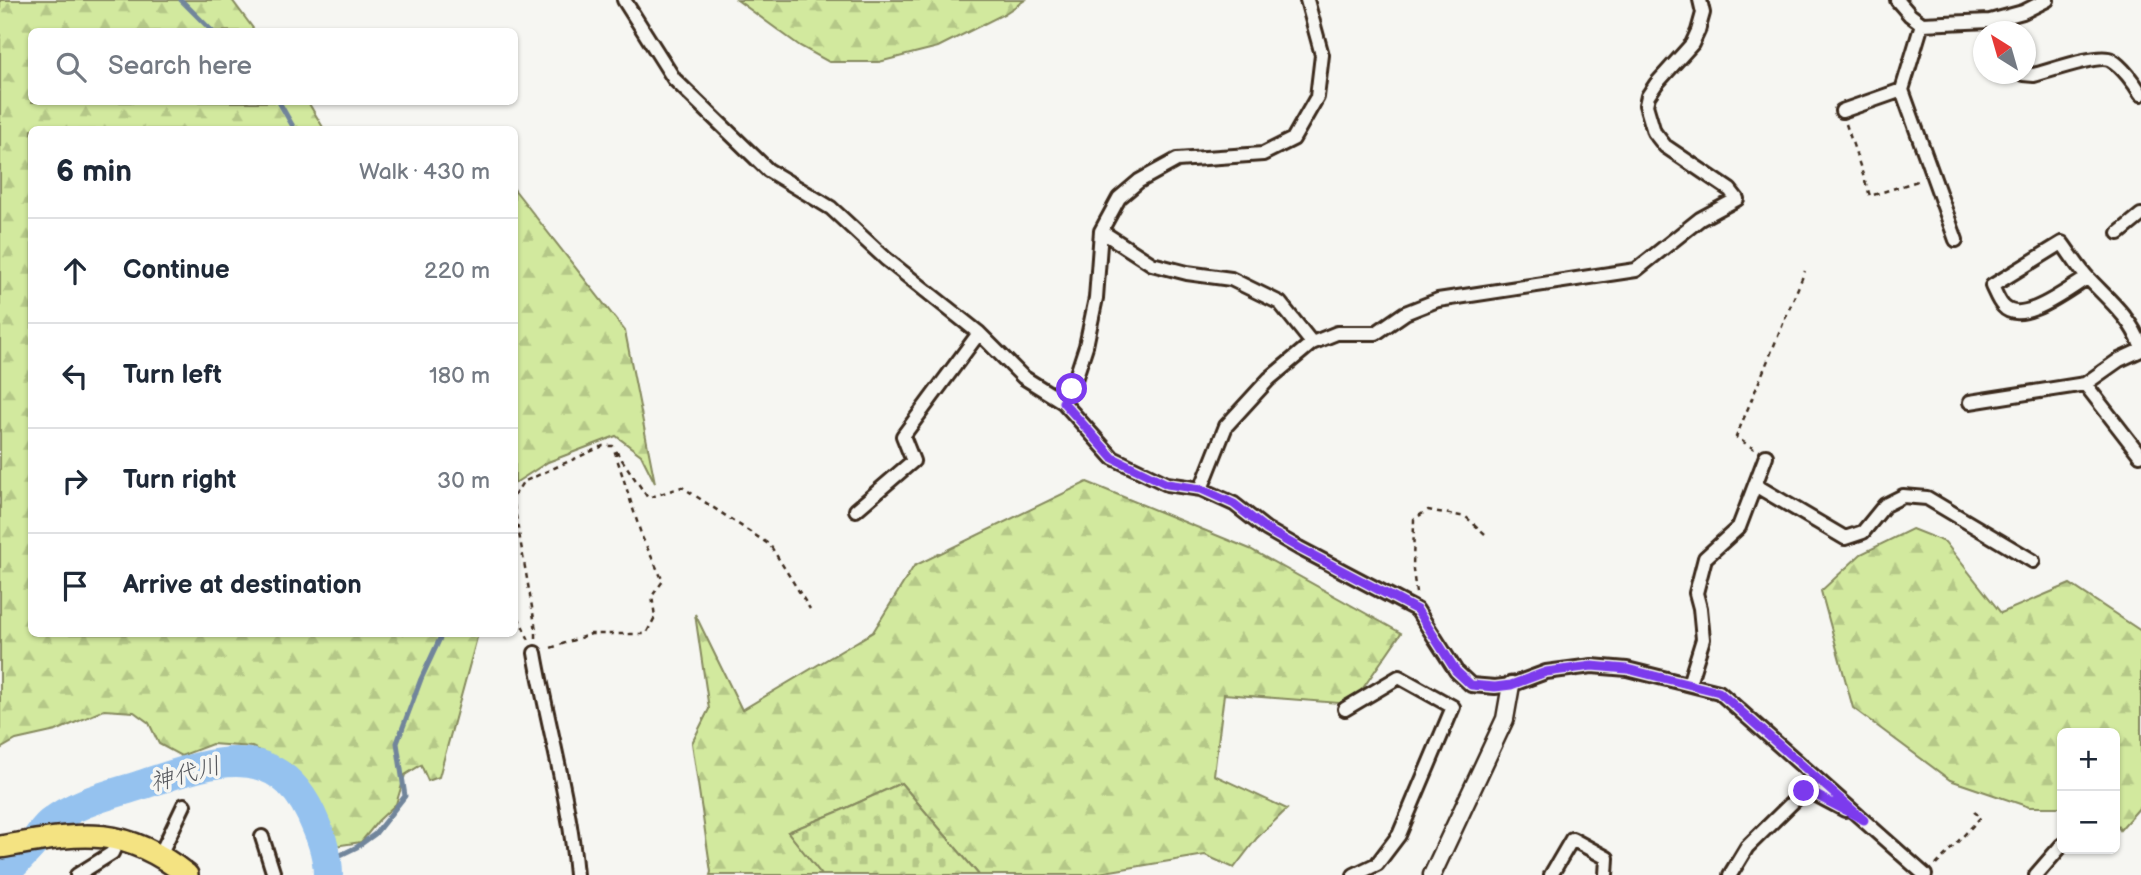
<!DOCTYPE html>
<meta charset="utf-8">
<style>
:root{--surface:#fff;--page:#f6f6f7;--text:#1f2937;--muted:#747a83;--line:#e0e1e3}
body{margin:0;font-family:"Balsamiq Sans","Klee One",sans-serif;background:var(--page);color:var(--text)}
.controls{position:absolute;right:21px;bottom:21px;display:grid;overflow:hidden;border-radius:10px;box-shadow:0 2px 5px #0004}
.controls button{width:63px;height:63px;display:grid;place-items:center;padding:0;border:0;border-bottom:2px solid var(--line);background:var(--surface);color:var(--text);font:35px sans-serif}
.compass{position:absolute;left:1973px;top:21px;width:63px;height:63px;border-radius:50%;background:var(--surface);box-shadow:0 2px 5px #0004;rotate:323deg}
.stop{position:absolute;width:21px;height:21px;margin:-16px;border:5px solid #7c3aed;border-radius:50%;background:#fff}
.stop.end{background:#7c3aed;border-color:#fff;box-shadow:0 2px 7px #0008}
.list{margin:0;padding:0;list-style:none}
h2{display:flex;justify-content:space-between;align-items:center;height:91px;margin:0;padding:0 28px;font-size:30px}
h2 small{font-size:23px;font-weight:400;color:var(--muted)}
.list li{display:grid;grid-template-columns:46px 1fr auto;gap:21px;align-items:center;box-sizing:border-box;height:105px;padding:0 28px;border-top:2px solid var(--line)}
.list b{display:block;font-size:26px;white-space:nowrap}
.list em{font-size:23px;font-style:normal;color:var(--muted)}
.icon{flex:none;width:38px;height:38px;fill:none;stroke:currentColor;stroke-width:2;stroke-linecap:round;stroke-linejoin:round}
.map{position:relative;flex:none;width:2141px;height:875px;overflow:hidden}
.search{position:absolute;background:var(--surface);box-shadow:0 2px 5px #0004;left:28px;top:28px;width:490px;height:77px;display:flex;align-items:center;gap:18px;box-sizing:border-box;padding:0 24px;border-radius:10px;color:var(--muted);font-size:26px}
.panel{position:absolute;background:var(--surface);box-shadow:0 2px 5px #0004;left:28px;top:126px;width:490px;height:511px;border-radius:10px}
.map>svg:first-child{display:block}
.forest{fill:url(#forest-firs);stroke:#868a5e;stroke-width:2}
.cemetery{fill:url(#cemetery-stones);stroke:#868a5e;stroke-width:2}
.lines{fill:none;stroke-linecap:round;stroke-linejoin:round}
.stream{stroke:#71859b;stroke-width:5}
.river{stroke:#95c2ef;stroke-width:30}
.minor-casing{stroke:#3b2a1e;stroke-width:18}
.tertiary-casing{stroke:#3b2a1e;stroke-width:21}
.trunk-casing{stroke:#3b2a1e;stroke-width:26}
.path{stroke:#3b2a1e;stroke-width:2.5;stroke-dasharray:5 5;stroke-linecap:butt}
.minor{stroke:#f6f6f2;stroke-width:12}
.tertiary{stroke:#f6f6f2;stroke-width:16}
.trunk{stroke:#f4e382;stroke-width:21}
.route{stroke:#7c3aed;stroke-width:9}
.labels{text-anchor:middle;stroke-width:7;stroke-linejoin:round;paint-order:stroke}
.water-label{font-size:24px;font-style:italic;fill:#56585d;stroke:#f6f6f2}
</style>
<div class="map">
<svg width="2141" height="875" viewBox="0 0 2141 875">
<defs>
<pattern id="forest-firs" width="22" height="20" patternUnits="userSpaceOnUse" patternTransform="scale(1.75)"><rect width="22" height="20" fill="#d2e99e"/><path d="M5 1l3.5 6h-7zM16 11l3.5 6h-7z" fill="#b5c888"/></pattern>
<pattern id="cemetery-stones" width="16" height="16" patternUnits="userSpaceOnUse" patternTransform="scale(1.75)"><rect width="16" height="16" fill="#d2e99e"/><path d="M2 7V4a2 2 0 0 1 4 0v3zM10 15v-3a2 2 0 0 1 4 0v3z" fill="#b5c888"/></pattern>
</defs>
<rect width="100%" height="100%" fill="#f6f6f2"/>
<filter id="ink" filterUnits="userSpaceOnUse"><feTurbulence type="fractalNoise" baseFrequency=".0143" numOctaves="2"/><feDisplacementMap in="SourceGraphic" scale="14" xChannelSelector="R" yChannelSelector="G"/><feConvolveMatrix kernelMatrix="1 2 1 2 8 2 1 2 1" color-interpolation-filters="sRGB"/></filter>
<g filter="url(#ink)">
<path class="forest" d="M 0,0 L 232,0 L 255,31 L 32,32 L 32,102 L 308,102 L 324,129 L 32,130 L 32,634 L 478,634 L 439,777 L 428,781 L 421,765 L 405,775 L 396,804 L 378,821 L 361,842 L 335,846 L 317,803 L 290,765 L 252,747 L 212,744 L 181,756 L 159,744 L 149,723 L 134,712 L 104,710 L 56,731 L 16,740 L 0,749 Z
M 737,0 L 1025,0 L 1004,14 L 938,47 L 879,62 L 829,62 L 800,46 Z
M 514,189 L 625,331 L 655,483 L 641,455 L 616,436 L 548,462 L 515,483 Z
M 1087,482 L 1250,549 L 1401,633 L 1352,704 L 1224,694 L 1214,775 L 1287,809 L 1257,838 L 1234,868 L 1205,855 L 1087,875 L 979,875 L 901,783 L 842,810 L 788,832 L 822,875 L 710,875 L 711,872 L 692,743 L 709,709 L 695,614 L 742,710 L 873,632 L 914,566 Z
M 1912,529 L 1945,542 L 2001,613 L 2070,584 L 2141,631 L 2141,806 L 2120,830 L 2115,822 L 2115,733 L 2062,733 L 2062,807 L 2029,807 L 1950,780 L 1853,708 L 1821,591 L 1861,554 Z"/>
<path class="cemetery" d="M 901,783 L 979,875 L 822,875 L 788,832 L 842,810 Z"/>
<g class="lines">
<path class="stream" d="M 181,0 L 213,32
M 279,102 L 295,130
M 328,861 L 357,847 L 375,834 L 405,796 L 397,743 L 421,679 L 442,634"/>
<path class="river" d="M 3,875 C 14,865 23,855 33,844 C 38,837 43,829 50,823 C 74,803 109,795 138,786 C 203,765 273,734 311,814 C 320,834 328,853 328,875"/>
<g class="minor-casing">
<path id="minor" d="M 624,0 L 674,79 L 768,170 L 831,208 L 886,259 L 979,333 L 1023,377 L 1063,402
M 1307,0 L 1322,55 L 1317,97 L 1293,139 L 1263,154 L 1177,160 L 1139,181 L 1119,198 L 1101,231 L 1096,298 L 1086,346 L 1072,389 L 1063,402 L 1113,458 L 1167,484 L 1201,489 L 1234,504 L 1266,529 L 1299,548 L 1417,610 L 1456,671 L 1471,685 L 1495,687 L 1511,685 L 1546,672 L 1592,666 L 1627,669 L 1719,692 L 1925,875
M 1897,0 L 1910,15 L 1922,24 L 1990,21 L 2023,12 L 2047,0
M 1922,24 L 1902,90 L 1956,240
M 2023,74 L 2034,75 C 2050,71 2100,53 2111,60 C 2122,66 2135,84 2141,94
M 1842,111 L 1902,90
M 1101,231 L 1152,264 L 1187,273 L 1231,279 L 1280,303 L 1312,343
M 2119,233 L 2141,215
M 2087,278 C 2068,289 2021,327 2003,306 C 1998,301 1995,292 1992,286 L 2062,243 C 2071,255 2079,269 2089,279 C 2109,300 2131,318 2141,346
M 2085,384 L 2140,455
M 1970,402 L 2085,384 L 2119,360 L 2141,350
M 1755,485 L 1845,538 L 1863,532 L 1885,505 L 1903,496 L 1927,498 L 2033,561
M 1201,489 L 1226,426 L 1269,379 L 1312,343 L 1337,333 L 1376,333 L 1405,313 L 1438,300 L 1636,270 L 1700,219 L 1737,199 L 1730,190 L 1665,146 L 1654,132 L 1646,105 L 1648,96 L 1656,84 L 1692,44 L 1698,31 L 1703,13 L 1700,0
M 856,510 L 913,461 L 903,436 L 979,333
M 535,653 C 548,727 570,800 576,875
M 1689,684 L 1703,639 L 1700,608 L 1696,593 L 1705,558 L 1739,527 L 1766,456
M 1345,709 L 1399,677 L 1453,707 L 1399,835 L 1377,864 L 1354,875
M 262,837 L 274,875
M 160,855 L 184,805
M 77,875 L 112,853 L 119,838
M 1551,875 L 1572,839 L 1607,858 L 1606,875
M 1730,875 L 1747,847 L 1804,791 L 1813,793 L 1845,810
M 2036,875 L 2062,845"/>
</g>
<g class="tertiary-casing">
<path id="tertiary" d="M 1432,875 L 1505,719 L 1511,685"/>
</g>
<g class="trunk-casing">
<path id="trunk" d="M 0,847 C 77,834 121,822 187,875"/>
</g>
<path class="path" d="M 1846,124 L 1870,196 L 1921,180
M 1754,449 L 1736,437 L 1805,271
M 616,451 L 648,498 L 682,487 L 770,545 L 810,609
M 514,496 L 523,482 L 603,446 L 613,446 L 642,537 L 663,581 L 652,596 L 655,617 L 646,634 L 591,634 L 548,649
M 514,505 L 536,630 L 536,639
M 1416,593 L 1413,570 L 1414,519 L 1428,510 L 1466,517 L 1485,534
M 514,608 L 529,640
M 1936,865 L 1981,817 L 1970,809"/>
<use href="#minor" class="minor"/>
<use href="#tertiary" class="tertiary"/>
<use href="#trunk" class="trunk"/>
</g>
</g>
<g class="lines" filter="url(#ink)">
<path class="route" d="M 1072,389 L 1063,402 L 1113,458 L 1167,484 L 1201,489 L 1234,504 L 1266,529 L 1299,548 L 1417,610 L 1456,671 L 1471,685 L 1495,687 L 1511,685 L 1546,672 L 1592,666 L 1627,669 L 1719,692 L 1864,820 L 1812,793 L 1804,791"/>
</g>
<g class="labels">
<g class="water-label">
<text transform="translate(185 774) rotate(-15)" y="8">神代川</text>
</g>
</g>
</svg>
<div class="controls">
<button>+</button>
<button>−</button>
</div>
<svg class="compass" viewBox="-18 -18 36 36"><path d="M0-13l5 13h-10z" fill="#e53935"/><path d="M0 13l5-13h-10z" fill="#747a83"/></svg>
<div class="stop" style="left:1072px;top:389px"></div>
<div class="stop end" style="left:1804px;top:791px"></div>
<div class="search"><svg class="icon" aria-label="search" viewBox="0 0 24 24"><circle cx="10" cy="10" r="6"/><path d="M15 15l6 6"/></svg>Search here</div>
<section class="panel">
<h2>6 min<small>Walk · 430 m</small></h2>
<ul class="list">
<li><svg class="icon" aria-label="ahead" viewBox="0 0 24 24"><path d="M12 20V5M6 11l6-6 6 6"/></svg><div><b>Continue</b></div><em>220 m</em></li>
<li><svg class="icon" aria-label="left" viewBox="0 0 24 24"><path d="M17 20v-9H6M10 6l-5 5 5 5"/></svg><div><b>Turn left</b></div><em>180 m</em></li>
<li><svg class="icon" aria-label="right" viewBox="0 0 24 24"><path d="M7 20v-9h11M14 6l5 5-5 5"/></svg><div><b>Turn right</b></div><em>30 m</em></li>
<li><svg class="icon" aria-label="arrive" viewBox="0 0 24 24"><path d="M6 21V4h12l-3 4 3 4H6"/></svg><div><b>Arrive at destination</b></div></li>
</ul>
</section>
</div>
